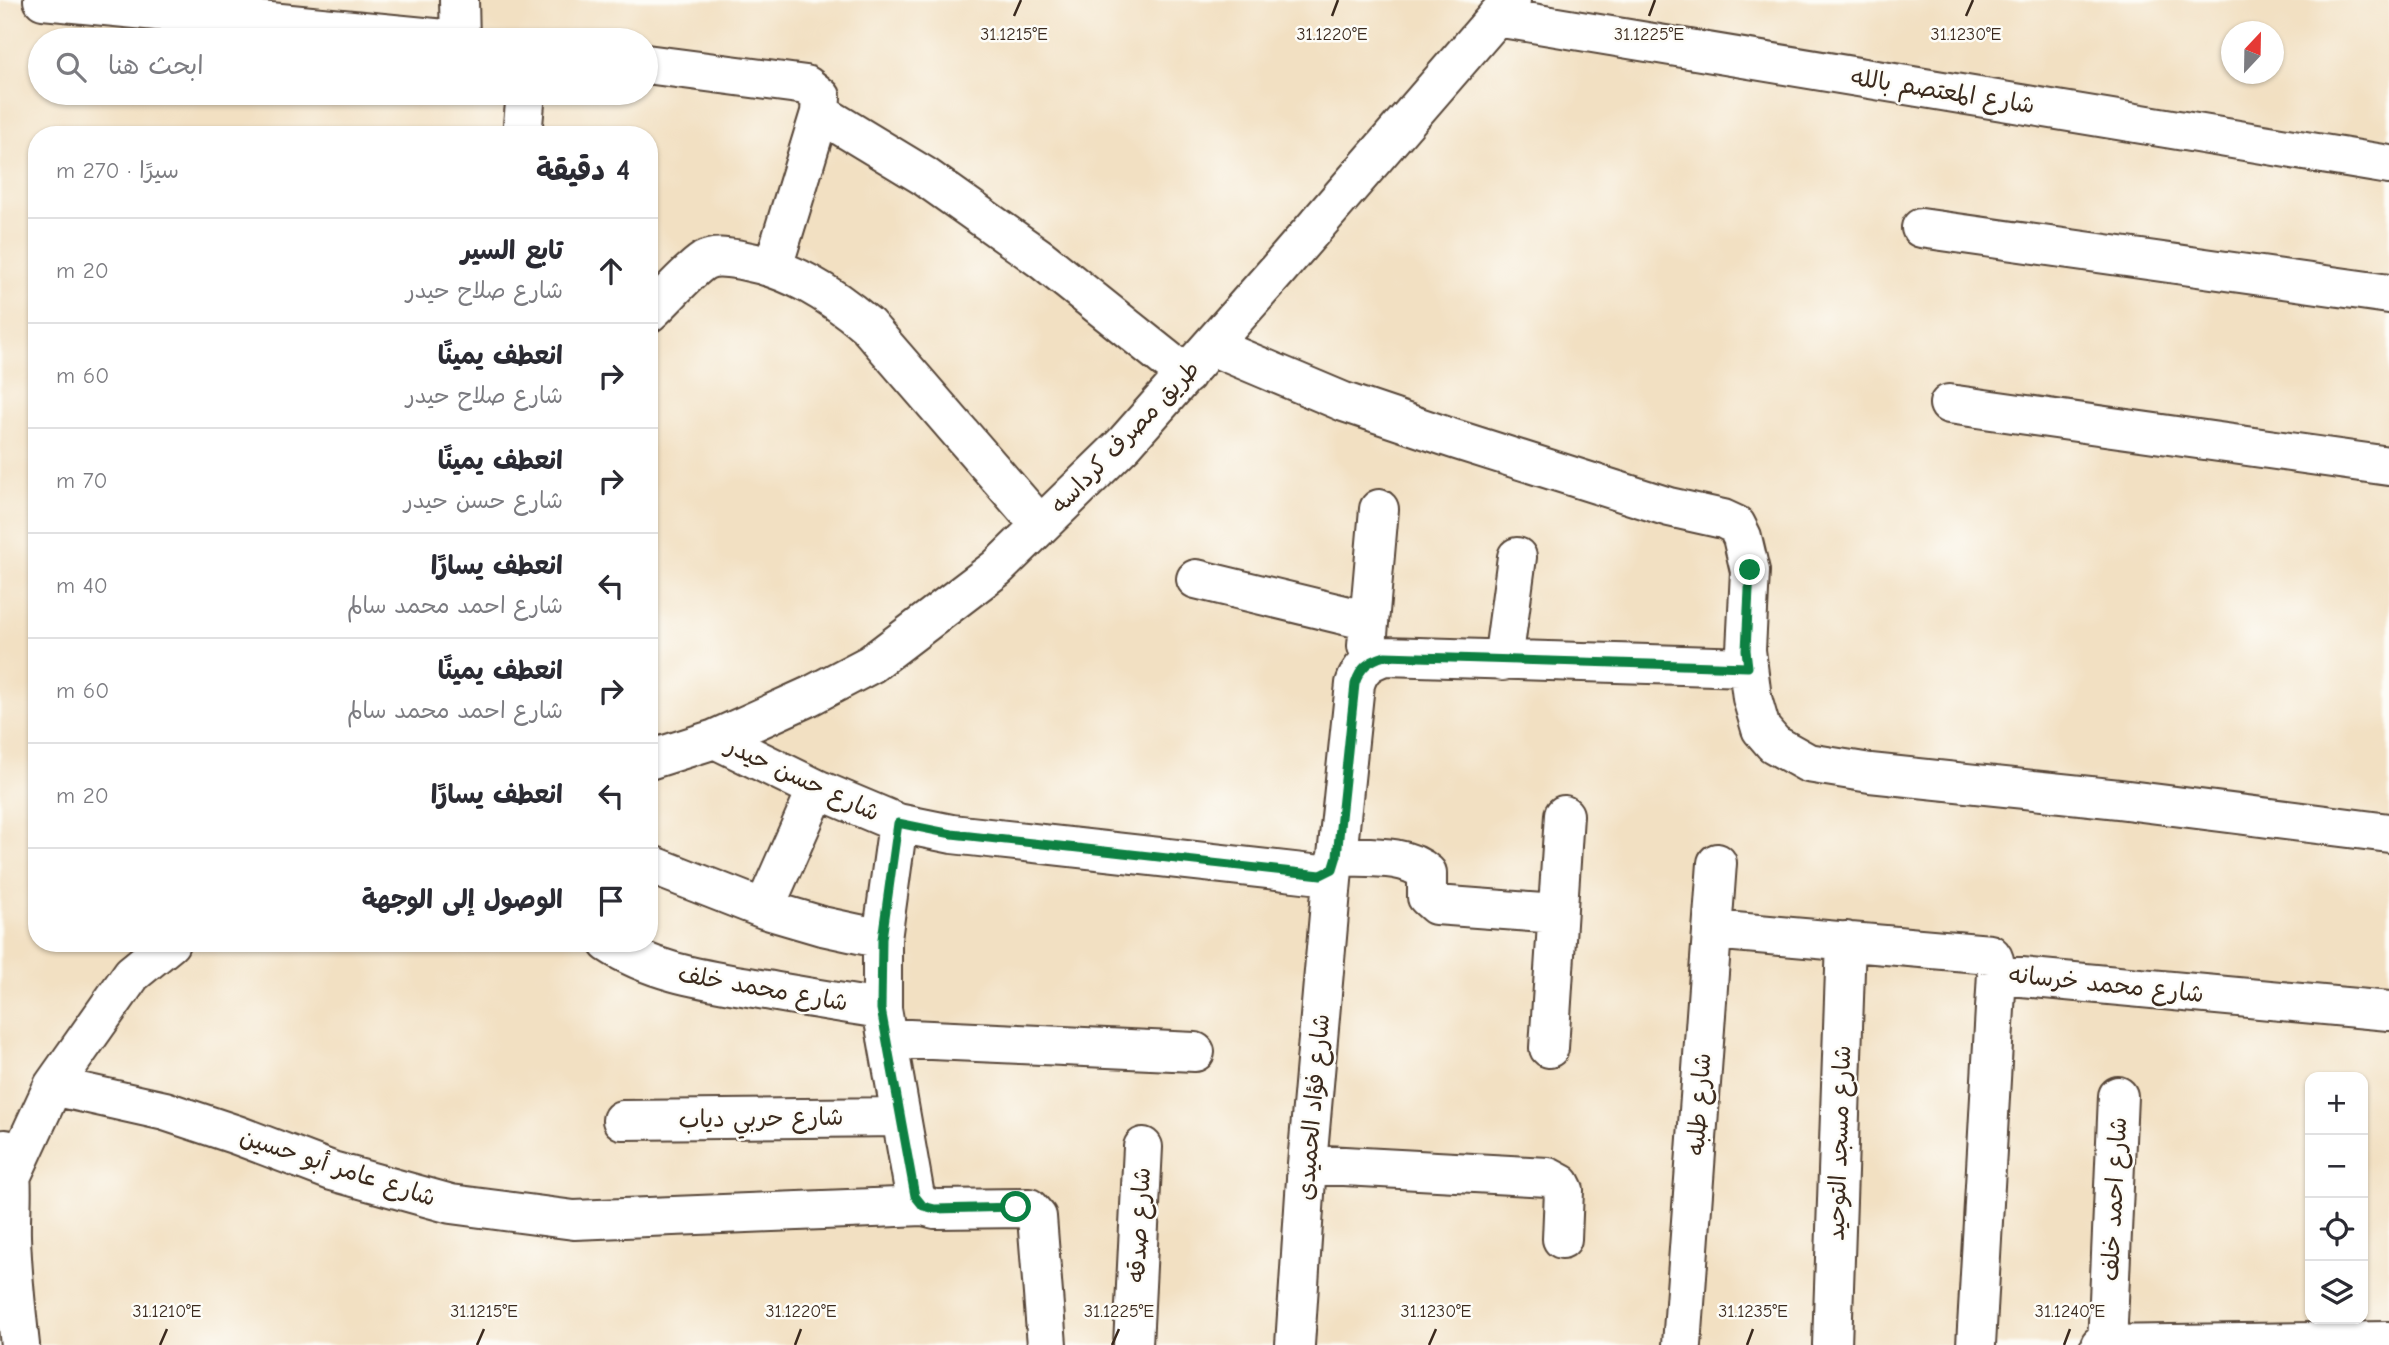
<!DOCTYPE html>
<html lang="ar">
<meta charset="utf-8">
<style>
:root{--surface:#fff;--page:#f2f2f3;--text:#2b2b33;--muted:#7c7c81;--line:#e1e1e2}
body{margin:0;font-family:"Comic Neue","Playpen Sans Arabic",sans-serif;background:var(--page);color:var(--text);direction:rtl}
.controls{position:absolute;right:21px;bottom:21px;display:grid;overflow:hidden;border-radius:14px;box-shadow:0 2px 5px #0004}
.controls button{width:63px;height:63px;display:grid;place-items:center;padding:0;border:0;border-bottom:2px solid var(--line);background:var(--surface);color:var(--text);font:35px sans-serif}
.compass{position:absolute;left:2221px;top:21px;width:63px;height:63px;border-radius:50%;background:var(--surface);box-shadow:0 2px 5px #0004;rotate:22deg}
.stop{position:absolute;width:21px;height:21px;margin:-16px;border:5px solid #0b8043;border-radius:50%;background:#fff}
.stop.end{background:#0b8043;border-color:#fff;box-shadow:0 2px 7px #0008}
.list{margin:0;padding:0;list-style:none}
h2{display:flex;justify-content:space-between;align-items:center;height:91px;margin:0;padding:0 28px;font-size:30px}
h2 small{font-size:23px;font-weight:400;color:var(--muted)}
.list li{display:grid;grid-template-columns:46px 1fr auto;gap:21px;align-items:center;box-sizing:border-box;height:105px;padding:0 28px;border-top:2px solid var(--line)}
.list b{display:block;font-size:26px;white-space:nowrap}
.list p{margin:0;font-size:23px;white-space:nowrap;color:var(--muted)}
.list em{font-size:23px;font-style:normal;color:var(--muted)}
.icon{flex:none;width:38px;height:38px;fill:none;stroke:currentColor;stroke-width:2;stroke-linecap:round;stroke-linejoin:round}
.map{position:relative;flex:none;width:2389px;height:1345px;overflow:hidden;direction:ltr}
.search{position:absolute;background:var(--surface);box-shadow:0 2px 5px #0004;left:28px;top:28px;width:630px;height:77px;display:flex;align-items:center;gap:18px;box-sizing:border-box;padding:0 24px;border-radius:38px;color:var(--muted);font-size:26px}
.panel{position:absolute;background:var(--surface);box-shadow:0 2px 5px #0004;left:28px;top:126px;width:630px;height:826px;border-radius:28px;direction:rtl}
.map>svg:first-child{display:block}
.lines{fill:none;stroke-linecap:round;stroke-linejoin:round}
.minor-casing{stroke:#564537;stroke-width:42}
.minor{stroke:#fff;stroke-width:38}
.route{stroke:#0b8043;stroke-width:9}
.ticks{fill:none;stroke:#3b2a1e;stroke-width:2.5}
.labels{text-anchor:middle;stroke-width:5;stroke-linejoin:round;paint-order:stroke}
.street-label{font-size:24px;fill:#3b2a1e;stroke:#fdfcf7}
.ticks-label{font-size:18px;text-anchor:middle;fill:#3b2a1e;stroke:#fdfcf7;stroke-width:5;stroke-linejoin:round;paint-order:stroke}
</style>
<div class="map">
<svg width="2389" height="1345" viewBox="0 0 2389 1345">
<rect width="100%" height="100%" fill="#fdfcf7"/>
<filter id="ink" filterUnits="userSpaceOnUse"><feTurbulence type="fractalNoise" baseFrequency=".0143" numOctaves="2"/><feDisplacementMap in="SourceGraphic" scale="14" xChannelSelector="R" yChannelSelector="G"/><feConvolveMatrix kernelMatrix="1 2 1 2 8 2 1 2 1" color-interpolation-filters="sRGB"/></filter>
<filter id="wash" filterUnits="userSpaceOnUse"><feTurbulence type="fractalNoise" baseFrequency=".00686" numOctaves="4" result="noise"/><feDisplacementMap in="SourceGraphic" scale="28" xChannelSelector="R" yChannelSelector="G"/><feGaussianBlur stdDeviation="1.57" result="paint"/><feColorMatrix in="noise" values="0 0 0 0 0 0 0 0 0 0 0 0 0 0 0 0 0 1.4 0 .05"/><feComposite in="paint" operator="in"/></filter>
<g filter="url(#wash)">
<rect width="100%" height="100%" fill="#f2e0c2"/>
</g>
<g filter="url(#ink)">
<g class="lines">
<g class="minor-casing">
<path id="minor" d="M 43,0 L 455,40
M 459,0 L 460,40
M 1496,17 L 2389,165
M 646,64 L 806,85 L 821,97 L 820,113 L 773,267
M 820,113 L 924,176 L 1041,259 L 1186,375
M 522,135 L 526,93
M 1921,228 L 2389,294
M 649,313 C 665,299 688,271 704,261 C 715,255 729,258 741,260 C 791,269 829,293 867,325 L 1040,525
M 1211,346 L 1344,402 L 1454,439 L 1669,507 L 1723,519 L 1736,525 L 1742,537 L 1750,571 L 1746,650 L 1752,698 L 1761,729 L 1774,744 L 1808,763 L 1870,773 L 2119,799 L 2389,833
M 1949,404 L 2389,466
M 1196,579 L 1369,621
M 1367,646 L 1379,509
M 1503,661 L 1517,557
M 715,739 L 817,789 L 898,823 L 952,834 L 1321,875 L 1333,869 L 1337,856 L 1355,684 C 1360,668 1368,661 1385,656 L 1748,667
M 649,760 L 715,739 L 810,696 L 871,664 L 997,568 L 1124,444 L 1276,272 L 1511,0
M 898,823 L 882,939 L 882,1009 L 915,1196 L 923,1206 L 935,1209 L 1029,1208 L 1037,1217 L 1047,1345
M 1337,856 C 1366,858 1405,853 1427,873 L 1427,897 L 1436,905 L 1557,914
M 649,864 L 764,909 L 822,926 L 882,939
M 764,909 L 817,789
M 1712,930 L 1990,954 C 1998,960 1992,970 2000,975 L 2389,1011
M 608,943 C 653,973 708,980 760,989 C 801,996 841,1003 882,1009
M 887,1038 L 1195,1052
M 1549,1048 L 1564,815
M 53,1086 L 165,1111 L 237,1135 L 332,1171 L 451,1204 L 574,1220 L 923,1206
M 622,1120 L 901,1117
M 5,1149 C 16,1177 10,1207 11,1236 C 12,1272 16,1309 20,1345
M 1307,1164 L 1548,1177 L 1561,1184 L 1564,1190 L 1562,1239
M 12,1175 L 53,1086 L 132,974 L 170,943
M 1133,1345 L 1143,1147
M 1295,1345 L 1307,1164 L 1333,869
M 1682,1345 L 1717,863
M 1832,1345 L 1846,941
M 1976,1345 L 1997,973
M 2100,1345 L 2389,1341
M 2107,1345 L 2118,1096"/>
</g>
<use href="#minor" class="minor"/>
</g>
</g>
<g class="lines" filter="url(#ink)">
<path class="route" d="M 1016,1207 L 935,1209 L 923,1206 L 915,1196 L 881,1009 L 882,939 L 898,823 L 952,834 L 1321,875 L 1333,869 L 1337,856 L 1355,684 C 1360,668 1368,661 1385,656 L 1748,667 L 1746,650 L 1750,570"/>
</g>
<path class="ticks" d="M 1014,16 L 1021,0M 1332,16 L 1338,0M 1649,16 L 1655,0M 1966,16 L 1973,0M 160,1345 L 167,1329M 477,1345 L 484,1329M 795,1345 L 801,1329M 1112,1345 L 1119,1329M 1429,1345 L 1436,1329M 1747,1345 L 1753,1329M 2064,1345 L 2070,1329"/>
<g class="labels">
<g class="street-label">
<text transform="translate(1943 91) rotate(9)" y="8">شارع المعتصم بالله</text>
<text transform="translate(1125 437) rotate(-46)" y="8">طريق مصرف كرداسه</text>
<text transform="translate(803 779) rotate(25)" y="8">شارع حسن حيدر</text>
<text transform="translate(2106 984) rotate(6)" y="8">شارع محمد خرسانه</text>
<text transform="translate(763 988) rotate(10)" y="8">شارع محمد خلف</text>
<text transform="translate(1699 1104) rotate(-86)" y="8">شارع طلبه</text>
<text transform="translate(1313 1107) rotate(-85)" y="8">شارع فؤاد الحميدى</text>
<text transform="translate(761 1118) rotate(-1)" y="8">شارع حربي دياب</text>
<text transform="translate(1839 1143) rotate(-88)" y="8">شارع مسجد التوحيد</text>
<text transform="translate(338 1167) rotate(18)" y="8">شارع عامر أبو حسين</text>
<text transform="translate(2114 1199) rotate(-87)" y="8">شارع احمد خلف</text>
<text transform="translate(1139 1225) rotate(-87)" y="8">شارع صدقه</text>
</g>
</g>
<g class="ticks-label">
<text x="1966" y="40">31.1230°E</text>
<text x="1014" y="40">31.1215°E</text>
<text x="1332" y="40">31.1220°E</text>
<text x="1649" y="40">31.1225°E</text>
<text x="167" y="1317">31.1210°E</text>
<text x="484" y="1317">31.1215°E</text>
<text x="801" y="1317">31.1220°E</text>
<text x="1119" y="1317">31.1225°E</text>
<text x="1436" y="1317">31.1230°E</text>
<text x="1753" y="1317">31.1235°E</text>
<text x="2070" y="1317">31.1240°E</text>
</g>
</svg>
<div class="controls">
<button>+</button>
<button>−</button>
<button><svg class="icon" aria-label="locate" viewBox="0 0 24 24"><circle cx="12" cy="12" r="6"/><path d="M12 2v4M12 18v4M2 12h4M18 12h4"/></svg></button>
<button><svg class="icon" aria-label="layers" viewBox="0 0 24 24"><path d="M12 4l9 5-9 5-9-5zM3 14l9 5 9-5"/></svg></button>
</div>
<svg class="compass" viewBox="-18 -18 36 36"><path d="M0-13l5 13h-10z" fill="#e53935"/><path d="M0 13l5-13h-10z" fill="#7c7c81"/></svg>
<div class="stop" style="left:1016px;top:1207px"></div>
<div class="stop end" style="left:1750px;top:570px"></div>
<div class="search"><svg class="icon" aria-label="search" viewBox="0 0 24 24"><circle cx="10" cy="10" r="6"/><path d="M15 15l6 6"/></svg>ابحث هنا</div>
<section class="panel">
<h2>4 دقيقة<small>سيرًا · 270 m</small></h2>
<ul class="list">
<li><svg class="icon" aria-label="ahead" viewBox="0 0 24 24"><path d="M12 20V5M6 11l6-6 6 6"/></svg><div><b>تابع السير</b><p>شارع صلاح حيدر</p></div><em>20 m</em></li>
<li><svg class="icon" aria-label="right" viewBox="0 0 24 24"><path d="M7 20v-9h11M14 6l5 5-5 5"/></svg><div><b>انعطف يمينًا</b><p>شارع صلاح حيدر</p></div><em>60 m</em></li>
<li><svg class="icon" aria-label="right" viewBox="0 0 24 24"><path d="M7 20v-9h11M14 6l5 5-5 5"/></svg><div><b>انعطف يمينًا</b><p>شارع حسن حيدر</p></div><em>70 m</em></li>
<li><svg class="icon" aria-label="left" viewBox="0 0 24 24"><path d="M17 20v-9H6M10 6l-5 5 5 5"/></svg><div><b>انعطف يسارًا</b><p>شارع احمد محمد سالم</p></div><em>40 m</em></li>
<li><svg class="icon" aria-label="right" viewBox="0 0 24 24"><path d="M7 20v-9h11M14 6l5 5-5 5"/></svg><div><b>انعطف يمينًا</b><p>شارع احمد محمد سالم</p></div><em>60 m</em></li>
<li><svg class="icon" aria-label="left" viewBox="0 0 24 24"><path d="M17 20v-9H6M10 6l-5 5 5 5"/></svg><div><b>انعطف يسارًا</b></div><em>20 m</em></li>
<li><svg class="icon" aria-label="arrive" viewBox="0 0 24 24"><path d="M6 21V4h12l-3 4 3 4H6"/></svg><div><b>الوصول إلى الوجهة</b></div></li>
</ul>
</section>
</div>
